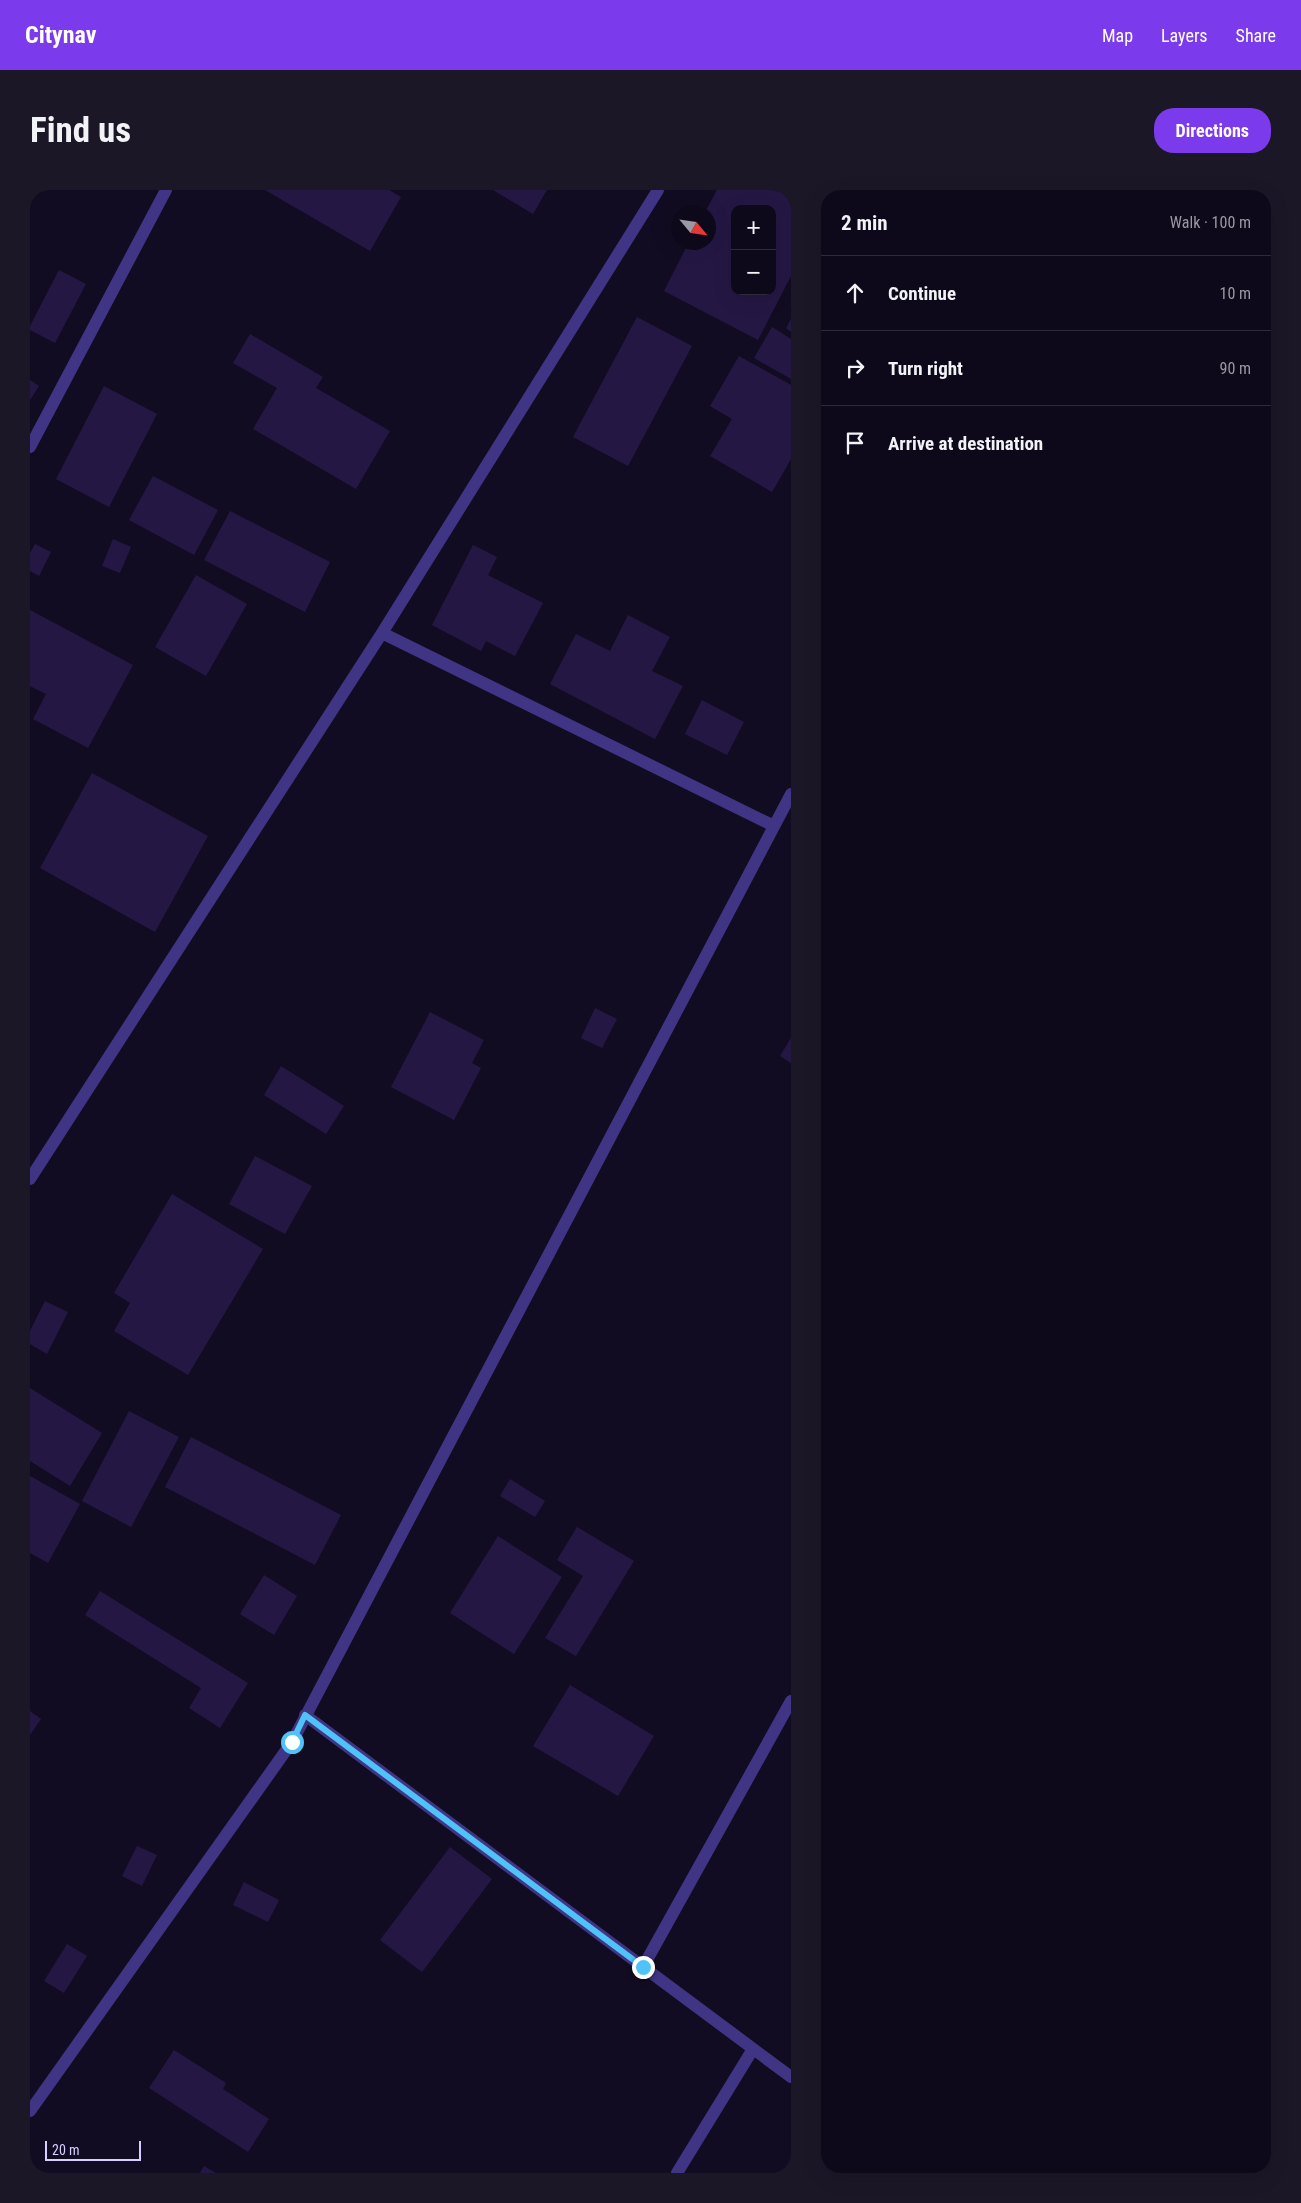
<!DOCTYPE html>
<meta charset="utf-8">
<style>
:root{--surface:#0e091a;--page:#1c1727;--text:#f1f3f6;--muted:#9b9aa2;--line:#2e2a39;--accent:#7c3aed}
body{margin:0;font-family:"Roboto Condensed",sans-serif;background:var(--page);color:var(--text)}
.controls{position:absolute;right:15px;top:15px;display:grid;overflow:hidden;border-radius:10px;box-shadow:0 5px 20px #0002}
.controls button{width:45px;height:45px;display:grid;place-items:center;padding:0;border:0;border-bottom:1px solid var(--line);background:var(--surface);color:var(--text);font:25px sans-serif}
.compass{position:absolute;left:641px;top:15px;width:45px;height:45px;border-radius:50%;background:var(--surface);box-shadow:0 5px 20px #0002;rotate:119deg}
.scale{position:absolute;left:15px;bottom:12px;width:96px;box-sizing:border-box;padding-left:5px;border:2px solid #d8ceff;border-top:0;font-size:14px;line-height:18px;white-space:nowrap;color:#d8ceff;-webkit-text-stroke:4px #120c22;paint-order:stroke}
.stop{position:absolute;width:15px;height:15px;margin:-11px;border:4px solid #4fc3f7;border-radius:50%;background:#fff}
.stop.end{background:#4fc3f7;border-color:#fff;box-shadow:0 1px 5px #0008}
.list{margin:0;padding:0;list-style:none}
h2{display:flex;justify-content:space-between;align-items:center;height:65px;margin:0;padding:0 20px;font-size:21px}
h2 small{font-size:16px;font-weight:400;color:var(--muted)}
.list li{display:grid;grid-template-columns:32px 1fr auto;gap:15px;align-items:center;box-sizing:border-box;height:75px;padding:0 20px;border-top:1px solid var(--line)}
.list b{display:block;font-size:19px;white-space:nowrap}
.list em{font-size:16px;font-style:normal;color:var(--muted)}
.icon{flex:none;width:28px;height:28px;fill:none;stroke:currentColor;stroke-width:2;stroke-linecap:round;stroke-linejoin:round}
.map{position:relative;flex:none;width:761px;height:1983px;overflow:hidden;border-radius:20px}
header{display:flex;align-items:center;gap:30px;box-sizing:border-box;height:70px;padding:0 25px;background:var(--accent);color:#fff}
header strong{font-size:24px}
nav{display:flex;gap:28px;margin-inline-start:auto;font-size:18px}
.intro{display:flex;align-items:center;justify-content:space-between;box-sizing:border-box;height:120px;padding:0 30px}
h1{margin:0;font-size:35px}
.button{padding:12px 22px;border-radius:20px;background:var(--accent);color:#fff;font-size:18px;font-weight:700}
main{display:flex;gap:30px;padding:0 30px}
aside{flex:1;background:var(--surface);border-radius:20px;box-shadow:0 5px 20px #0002}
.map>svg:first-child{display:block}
.building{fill:#251744;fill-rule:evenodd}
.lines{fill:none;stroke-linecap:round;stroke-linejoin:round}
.minor{stroke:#403584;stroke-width:12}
.route{stroke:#4fc3f7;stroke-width:6}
</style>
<header>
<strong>Citynav</strong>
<nav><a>Map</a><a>Layers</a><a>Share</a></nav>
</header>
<div class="intro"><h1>Find us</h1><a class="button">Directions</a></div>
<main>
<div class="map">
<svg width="761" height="1983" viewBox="0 0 761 1983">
<rect width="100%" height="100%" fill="#120c22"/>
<path class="building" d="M 235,0 L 359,0 L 371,7 L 340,61 Z
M 463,0 L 517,0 L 503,24 Z
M 687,0 L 761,0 L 761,86 L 728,150 L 634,101 L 659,52 L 678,52 L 678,22 L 675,22 ZM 705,19 L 742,19 L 742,101 L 705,101 Z
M 29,80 L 56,94 L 25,153 L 0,140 L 0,136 Z
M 607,127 L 662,156 L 598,276 L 543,247 Z
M 761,129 L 761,142 L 756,138 Z
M 742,137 L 761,149 L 761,189 L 724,168 Z
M 220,144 L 293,187 L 286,198 L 360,241 L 326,299 L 223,239 L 247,198 L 203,173 Z
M 709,166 L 761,195 L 761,269 L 742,302 L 680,266 L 702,229 L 680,216 Z
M 0,190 L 9,196 L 0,210 Z
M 74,196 L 127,224 L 79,317 L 26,289 Z
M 123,286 L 188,320 L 164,365 L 99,330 Z
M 200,321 L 300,372 L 275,422 L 174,370 Z
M 83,349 L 101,357 L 90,383 L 72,376 Z
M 5,354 L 21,362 L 9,386 L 0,381 L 0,363 Z
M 443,355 L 467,367 L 458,385 L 513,413 L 485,466 L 456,451 L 451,461 L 402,435 Z
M 166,385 L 217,414 L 176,486 L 125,457 Z
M 0,420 L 103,475 L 58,558 L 3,529 L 16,504 L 0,496 Z
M 598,425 L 640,447 L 622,481 L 653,496 L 625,549 L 520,494 L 546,444 L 580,461 Z
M 672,510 L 714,532 L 697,565 L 655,544 Z
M 62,583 L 178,646 L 125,742 L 10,678 Z
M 565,818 L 587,829 L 572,858 L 551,848 Z
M 400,822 L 454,850 L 442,873 L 451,878 L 424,930 L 361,897 Z
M 761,848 L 761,873 L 750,866 Z
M 251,876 L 314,916 L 296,944 L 234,905 Z
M 225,966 L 282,996 L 255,1044 L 199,1014 Z
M 142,1004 L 233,1059 L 158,1185 L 84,1141 L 100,1113 L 84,1103 Z
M 15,1111 L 38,1122 L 17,1164 L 0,1154 L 0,1141 Z
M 0,1198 L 72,1243 L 40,1296 L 0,1271 Z
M 99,1221 L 149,1247 L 101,1337 L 52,1311 Z
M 161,1247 L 311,1325 L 285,1375 L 135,1297 Z
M 0,1286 L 50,1314 L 18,1373 L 0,1363 Z
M 480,1289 L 515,1311 L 505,1327 L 470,1306 Z
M 547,1337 L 604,1371 L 546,1466 L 515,1448 L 553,1386 L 527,1370 Z
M 468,1346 L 532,1387 L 484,1464 L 420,1423 Z
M 234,1385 L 267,1406 L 244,1445 L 210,1424 Z
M 70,1401 L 218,1493 L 190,1538 L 159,1518 L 171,1498 L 55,1425 Z
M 540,1495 L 624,1546 L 588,1606 L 503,1556 Z
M 0,1521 L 11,1529 L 0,1545 Z
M 107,1656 L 127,1665 L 112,1696 L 92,1686 Z
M 420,1657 L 462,1689 L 392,1782 L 350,1750 Z
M 214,1692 L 249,1710 L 238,1732 L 203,1715 Z
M 37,1754 L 57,1766 L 34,1803 L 14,1791 Z
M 144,1860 L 196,1893 L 193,1899 L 239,1929 L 218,1962 L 119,1898 Z
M 174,1976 L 186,1983 L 170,1983 Z"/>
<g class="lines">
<path class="minor" d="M 0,257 L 136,0
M 352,443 L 744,636
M 0,989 L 352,443 L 628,0
M 275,1525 L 761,1887
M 613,1777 L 761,1511
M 0,1921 L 262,1552 L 761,604
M 647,1983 L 723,1859"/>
</g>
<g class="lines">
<path class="route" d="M 262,1552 L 275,1525 L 613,1777"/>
</g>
</svg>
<div class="controls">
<button>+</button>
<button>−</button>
</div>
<svg class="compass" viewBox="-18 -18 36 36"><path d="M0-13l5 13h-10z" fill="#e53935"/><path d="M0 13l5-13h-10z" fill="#9b9aa2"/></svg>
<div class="scale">20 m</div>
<div class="stop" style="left:262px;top:1552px"></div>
<div class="stop end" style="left:613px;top:1777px"></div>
</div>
<aside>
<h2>2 min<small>Walk · 100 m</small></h2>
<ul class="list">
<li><svg class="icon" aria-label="ahead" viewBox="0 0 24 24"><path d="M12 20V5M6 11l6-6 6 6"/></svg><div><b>Continue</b></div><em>10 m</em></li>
<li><svg class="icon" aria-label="right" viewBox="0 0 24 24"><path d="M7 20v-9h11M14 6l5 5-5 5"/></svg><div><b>Turn right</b></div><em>90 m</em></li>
<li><svg class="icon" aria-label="arrive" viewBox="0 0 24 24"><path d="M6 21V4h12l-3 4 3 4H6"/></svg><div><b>Arrive at destination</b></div></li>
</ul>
</aside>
</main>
